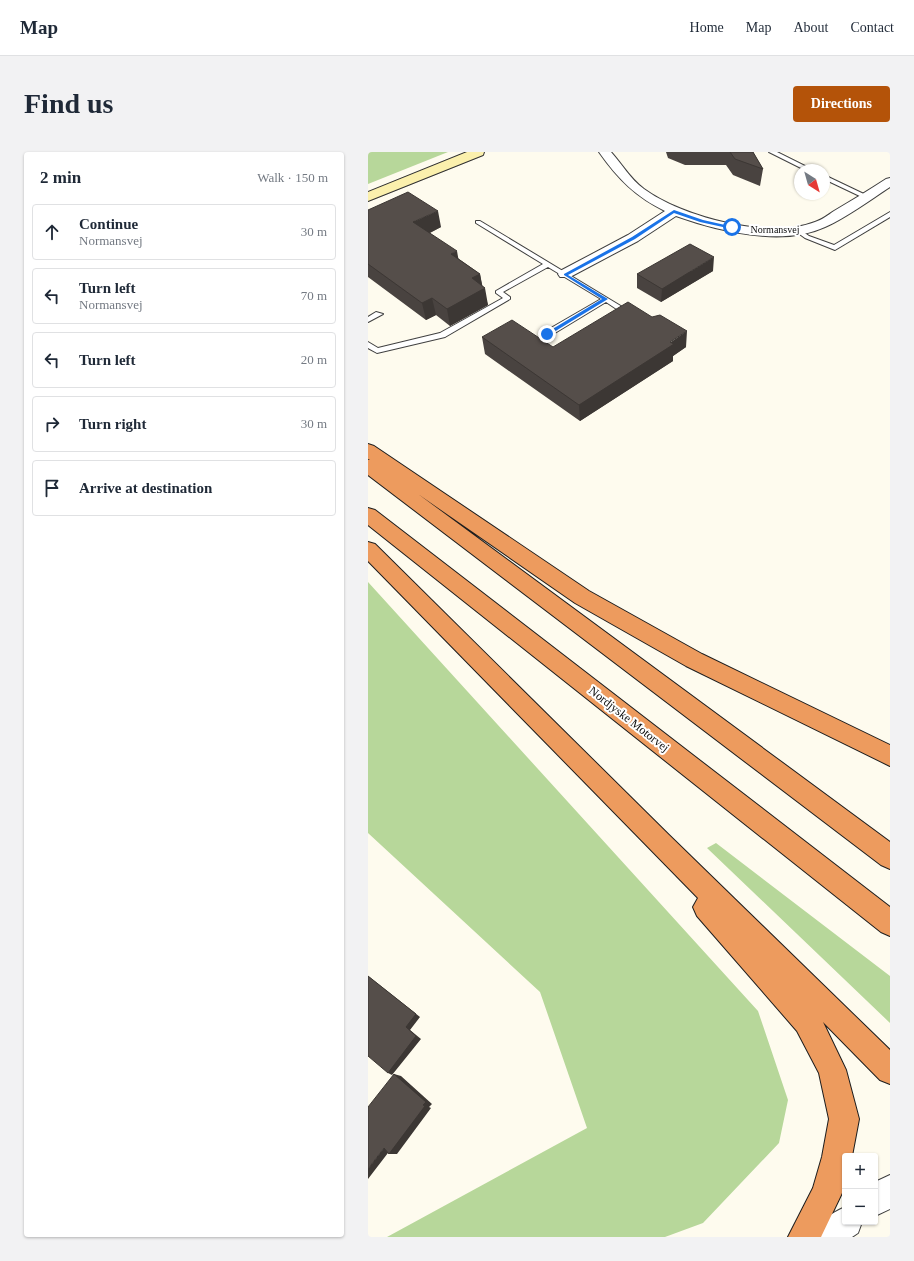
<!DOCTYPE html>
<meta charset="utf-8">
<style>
:root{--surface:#fff;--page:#f2f2f3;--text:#1f2937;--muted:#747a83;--line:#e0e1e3;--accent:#b45309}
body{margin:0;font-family:"Times New Roman",serif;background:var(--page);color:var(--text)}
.controls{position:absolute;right:12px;bottom:12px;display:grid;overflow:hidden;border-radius:4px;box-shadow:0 1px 3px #0004}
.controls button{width:36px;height:36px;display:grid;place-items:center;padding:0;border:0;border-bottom:1px solid var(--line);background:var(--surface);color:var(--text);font:20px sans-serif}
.compass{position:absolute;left:426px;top:12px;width:36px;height:36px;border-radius:50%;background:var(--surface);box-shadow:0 1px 3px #0004;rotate:143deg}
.stop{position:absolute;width:12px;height:12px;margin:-9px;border:3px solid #1a73e8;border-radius:50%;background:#fff}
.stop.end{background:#1a73e8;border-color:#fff;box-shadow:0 1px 4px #0008}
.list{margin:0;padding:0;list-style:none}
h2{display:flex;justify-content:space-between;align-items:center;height:52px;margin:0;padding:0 16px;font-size:17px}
h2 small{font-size:13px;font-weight:400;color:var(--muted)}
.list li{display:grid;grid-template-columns:26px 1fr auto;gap:12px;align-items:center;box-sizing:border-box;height:56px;margin:0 8px 8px;padding:0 8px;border:1px solid var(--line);border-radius:4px}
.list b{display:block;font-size:15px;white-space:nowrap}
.list p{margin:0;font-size:13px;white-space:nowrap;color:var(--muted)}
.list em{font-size:13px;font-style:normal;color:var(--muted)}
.icon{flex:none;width:22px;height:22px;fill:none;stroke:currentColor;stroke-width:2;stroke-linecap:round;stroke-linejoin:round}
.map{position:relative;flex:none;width:522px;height:1085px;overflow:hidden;border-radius:4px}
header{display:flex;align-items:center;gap:24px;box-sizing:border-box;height:56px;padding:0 20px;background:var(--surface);border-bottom:1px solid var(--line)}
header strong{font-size:19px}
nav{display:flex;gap:22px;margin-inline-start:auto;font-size:14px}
.intro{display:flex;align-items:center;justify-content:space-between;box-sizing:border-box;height:96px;padding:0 24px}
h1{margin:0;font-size:28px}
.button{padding:10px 18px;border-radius:4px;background:var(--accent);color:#fff;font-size:14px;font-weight:700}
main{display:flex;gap:24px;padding:0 24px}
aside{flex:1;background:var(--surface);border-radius:4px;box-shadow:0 1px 3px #0004}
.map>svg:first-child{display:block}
.forest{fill:#b7d79a}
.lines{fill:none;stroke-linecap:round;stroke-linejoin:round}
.service-casing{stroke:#404040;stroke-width:2}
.minor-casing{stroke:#404040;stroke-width:2}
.tertiary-casing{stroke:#404040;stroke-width:2}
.secondary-casing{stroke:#2f2f2f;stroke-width:2}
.motorway-casing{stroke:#1e1e1e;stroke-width:2}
.service{fill:#fff;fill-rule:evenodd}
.minor{fill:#fff;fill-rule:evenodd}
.tertiary{fill:#fff;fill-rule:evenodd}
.secondary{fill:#fbf0ad;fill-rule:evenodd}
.motorway{fill:#ed9b5e;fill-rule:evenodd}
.wall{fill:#494340}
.shaded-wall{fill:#3c3734}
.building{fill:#554e4a;stroke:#3c3734}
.route{fill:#1a73e8}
.labels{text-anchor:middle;stroke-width:4;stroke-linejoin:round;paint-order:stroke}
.far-street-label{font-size:10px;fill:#0d0d0d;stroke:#fff}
.street-label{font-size:12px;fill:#0d0d0d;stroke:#fff}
</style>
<header>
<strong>Map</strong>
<nav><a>Home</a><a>Map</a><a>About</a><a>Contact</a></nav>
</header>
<div class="intro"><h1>Find us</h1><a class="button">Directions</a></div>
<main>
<aside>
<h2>2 min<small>Walk · 150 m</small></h2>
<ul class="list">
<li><svg class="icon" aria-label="ahead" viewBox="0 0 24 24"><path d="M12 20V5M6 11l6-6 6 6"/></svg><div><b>Continue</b><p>Normansvej</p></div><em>30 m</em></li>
<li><svg class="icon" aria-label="left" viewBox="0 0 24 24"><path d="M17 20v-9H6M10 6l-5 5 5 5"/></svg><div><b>Turn left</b><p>Normansvej</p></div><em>70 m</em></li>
<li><svg class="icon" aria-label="left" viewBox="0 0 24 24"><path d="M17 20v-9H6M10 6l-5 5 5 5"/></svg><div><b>Turn left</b></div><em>20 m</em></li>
<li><svg class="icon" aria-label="right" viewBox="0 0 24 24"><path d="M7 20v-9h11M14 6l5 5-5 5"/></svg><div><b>Turn right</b></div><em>30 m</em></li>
<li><svg class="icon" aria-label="arrive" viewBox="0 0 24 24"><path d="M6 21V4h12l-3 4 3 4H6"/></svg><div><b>Arrive at destination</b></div></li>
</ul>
</aside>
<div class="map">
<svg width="522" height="1085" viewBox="0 0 522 1085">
<rect width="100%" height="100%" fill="#fefbee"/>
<path class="forest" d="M 0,0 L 80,0 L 0,32 Z
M 0,430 L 390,859 L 420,948 L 411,991 L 335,1071 L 297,1085 L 19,1085 L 219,976 L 172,840 L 0,681 Z
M 348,691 L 522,824 L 522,871 L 339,696 Z"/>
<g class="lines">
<g class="service-casing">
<path id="service" d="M 401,0 L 409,0 L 445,18 L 437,18 Z
M 456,23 L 500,44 L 501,45 L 496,46 L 456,27 Z
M 522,60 L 522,65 L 467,98 L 437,86 L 426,78 L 431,77 L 441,84 L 466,93 Z
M 108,69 L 112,69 L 266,162 L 259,164 L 238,150 L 182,184 L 176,184 L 176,180 L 233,147 L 180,115 L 135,140 L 142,145 L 142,147 L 77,185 L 9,201 L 0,196 L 0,190 L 10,196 L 72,181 L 135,146 L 128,141 L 128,139 L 175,112 L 108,71 Z
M 8,160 L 15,162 L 0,170 L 0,165 Z"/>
</g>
<g class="minor-casing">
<path id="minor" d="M 231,0 L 243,0 C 254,12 262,27 276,37 C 314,65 401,88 447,70 C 454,68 460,63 466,59 C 483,49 501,38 518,27 L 522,26 L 522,35 C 502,48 478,66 457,75 C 414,95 350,79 308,64 L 270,89 L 202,125 L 192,125 L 190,122 L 192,119 L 260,83 L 297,59 C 268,45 250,27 231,0 Z"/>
</g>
<g class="tertiary-casing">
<path id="tertiary" d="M 522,1023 L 522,1057 L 507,1064 L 507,1030 Z
M 477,1055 L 477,1070 L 494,1070 L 490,1081 L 484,1085 L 443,1085 C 450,1070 462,1062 477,1055 Z"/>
</g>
<g class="secondary-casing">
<path id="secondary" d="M 99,0 L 116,0 L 115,3 L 0,49 L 0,40 Z"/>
</g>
<g class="motorway-casing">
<path id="motorway" d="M 0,292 L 6,294 L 221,439 L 334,502 L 522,593 L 522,614 L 318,514 L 207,451 L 50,342 L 522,690 L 522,717 L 513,713 L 0,323 L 0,308 L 2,308 L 0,307 Z
M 0,356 L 7,358 L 522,755 L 522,784 L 513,780 L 0,373 Z
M 0,390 L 7,392 L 301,683 L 522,898 L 522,932 L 512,928 L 455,870 L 478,918 L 491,967 L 484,1004 L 477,1004 L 477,1030 L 474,1041 L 453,1085 L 420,1085 L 445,1036 L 454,1005 L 461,967 L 451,921 L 429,879 L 329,764 L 325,755 L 330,746 L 0,409 Z"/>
</g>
<use href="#service" class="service"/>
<use href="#minor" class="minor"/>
<use href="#tertiary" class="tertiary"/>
<use href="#secondary" class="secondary"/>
<use href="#motorway" class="motorway"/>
</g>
<path class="wall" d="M 298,0 L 385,0 L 395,17 L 392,34 L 365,23 L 358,13 L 317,13 L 300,6 Z
M 0,58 L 73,75 L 62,81 L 91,107 L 112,122 L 114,134 L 120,153 L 82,174 L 68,163 L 58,168 L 0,125 Z
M 345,119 L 293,150 L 269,136 L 269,122 Z
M 114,185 L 185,195 L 318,195 L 305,204 L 305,209 L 212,269 L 117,202 Z"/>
<path class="shaded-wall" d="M 70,59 L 73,75 L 49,87 L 45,70 Z
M 89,99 L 92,116 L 83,102 Z
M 346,105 L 345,119 L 293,150 L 294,137 Z
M 112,122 L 115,137 L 117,136 L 120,153 L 82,174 L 79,157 L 104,126 Z
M 64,146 L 68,163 L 58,168 L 54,151 Z
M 319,179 L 318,195 L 305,204 L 305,209 L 212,269 L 211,253 Z
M 0,824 L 52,865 L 42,878 L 53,887 L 24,923 L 20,921 L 38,875 Z
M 26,922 L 33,924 L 64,952 L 61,955 L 63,956 L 29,1002 L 21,1002 Z
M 16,996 L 23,997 L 0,1027 L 0,1017 Z"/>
<path class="building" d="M 362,0 L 385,0 L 395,17 L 367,7 Z
M 40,40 L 70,59 L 45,70 L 89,99 L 83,102 L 112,122 L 104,126 L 117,136 L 79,157 L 64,146 L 54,151 L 0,112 L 0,58 Z
M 322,92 L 346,105 L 294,137 L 269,122 Z
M 260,150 L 284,165 L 292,163 L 319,179 L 302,190 L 306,192 L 211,253 L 114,185 L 144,168 L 185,195 Z
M 0,824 L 48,862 L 38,875 L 48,884 L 20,921 L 0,904 Z
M 26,922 L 58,950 L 55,953 L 57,954 L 21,1002 L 16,996 L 0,1017 L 0,955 Z"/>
<path class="route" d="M 306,58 L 335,68 L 366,75 L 364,77 L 332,70 L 306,61 L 267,87 L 200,123 L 240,147 L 181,183 L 178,183 L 178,181 L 234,147 L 196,123 L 196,122 L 264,85 Z"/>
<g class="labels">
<g class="far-street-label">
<text x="407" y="81">Normansvej</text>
</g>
<g class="street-label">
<text transform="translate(261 567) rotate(38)" y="4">Nordjyske Motorvej</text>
</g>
</g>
</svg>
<div class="controls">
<button>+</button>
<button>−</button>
</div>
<svg class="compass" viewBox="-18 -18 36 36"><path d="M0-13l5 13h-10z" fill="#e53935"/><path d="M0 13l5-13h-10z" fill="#747a83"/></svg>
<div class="stop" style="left:364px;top:75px"></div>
<div class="stop end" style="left:179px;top:182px"></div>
</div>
</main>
